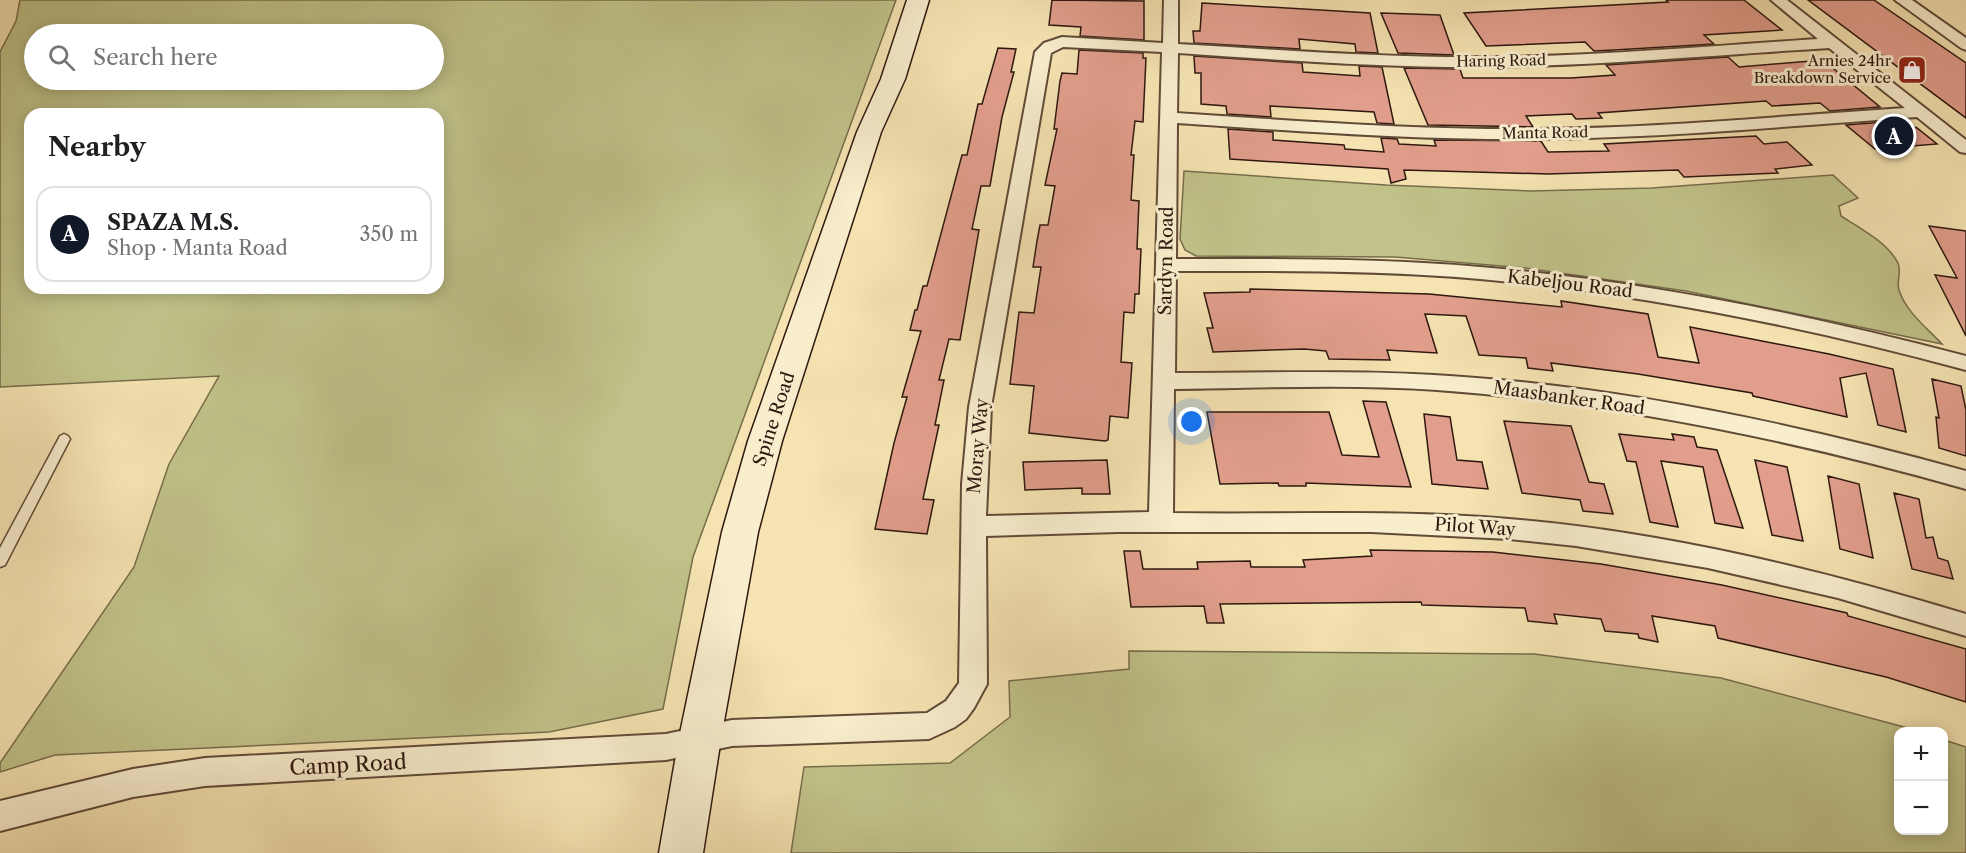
<!DOCTYPE html>
<meta charset="utf-8">
<style>
:root{--surface:#fff;--page:#f2f2f2;--text:#202124;--muted:#757577;--line:#e0e0e0;--accent:#111827}
body{margin:0;font-family:"Libre Caslon Text",serif;background:var(--page);color:var(--text)}
.controls{position:absolute;right:18px;bottom:18px;display:grid;overflow:hidden;border-radius:12px;box-shadow:0 3px 15px #0003}
.controls button{width:54px;height:54px;display:grid;place-items:center;padding:0;border:0;border-bottom:2px solid var(--line);background:var(--surface);color:var(--text);font:30px sans-serif}
.you{position:absolute;left:1192px;top:422px;width:21px;height:21px;margin:-15px;border:4px solid #fff;border-radius:50%;background:#1a73e8;box-shadow:0 0 0 9px #1a73e833}
.badge{display:grid;place-items:center;width:39px;height:39px;border-radius:50%;background:var(--accent);color:#fff;font-size:20px;font-weight:700}
.pin{position:absolute;translate:-50% -50%;border:3px solid #fff;box-shadow:0 2px 6px #0006}
.list{margin:0;padding:0;list-style:none}
h2{display:flex;justify-content:space-between;align-items:center;height:78px;margin:0;padding:0 24px;font-size:26px}
h2 small{font-size:20px;font-weight:400;color:var(--muted)}
.list li{display:grid;grid-template-columns:39px 1fr auto;gap:18px;align-items:center;box-sizing:border-box;height:96px;margin:0 12px 12px;padding:0 12px;border:2px solid var(--line);border-radius:18px}
.list b{display:block;font-size:22px;white-space:nowrap}
.list p{margin:0;font-size:20px;white-space:nowrap;color:var(--muted)}
.list em{font-size:20px;font-style:normal;color:var(--muted)}
.icon{flex:none;width:33px;height:33px;fill:none;stroke:currentColor;stroke-width:2;stroke-linecap:round;stroke-linejoin:round}
.map{position:relative;flex:none;width:1966px;height:853px;overflow:hidden}
.search{position:absolute;background:var(--surface);box-shadow:0 3px 15px #0003;left:24px;top:24px;width:420px;height:66px;display:flex;align-items:center;gap:15px;box-sizing:border-box;padding:0 21px;border-radius:33px;color:var(--muted);font-size:22px}
.panel{position:absolute;background:var(--surface);box-shadow:0 3px 15px #0003;left:24px;top:108px;width:420px;height:186px;border-radius:18px}
.map>svg:first-child{display:block}
.green{fill:#c0c289;stroke:#776d4c;stroke-width:1.5;fill-rule:evenodd}
.building{fill:#e19e8c;stroke:#2e180f;stroke-width:1.5}
.lines{fill:none;stroke-linecap:round;stroke-linejoin:round}
.service-casing{stroke:#604b38;stroke-width:3}
.minor-casing{stroke:#604b38;stroke-width:4}
.secondary-casing{stroke:#2e180f;stroke-width:3}
.service{fill:#f8edcd;fill-rule:evenodd}
.minor{fill:#f8edcd;fill-rule:evenodd}
.secondary{fill:#f8edcd;fill-rule:evenodd}
.labels{text-anchor:middle;stroke-width:6;stroke-linejoin:round;paint-order:stroke}
.far-street-label{font-size:15px;fill:#2e180f;stroke:#f8edcd}
.far-poi-label{font-size:15px;fill:#2e180f;stroke:#f8edcd;text-anchor:end}
.street-label{font-size:18px;fill:#2e180f;stroke:#f8edcd}
.near-street-label{font-size:21px;fill:#2e180f;stroke:#f8edcd}
</style>
<div class="map">
<svg width="1966" height="853" viewBox="0 0 1966 853">
<rect width="100%" height="100%" fill="#f5e3b2"/>
<filter id="stains"><feTurbulence type="fractalNoise" baseFrequency=".00333" numOctaves="4"/><feColorMatrix values="0 0 0 0 .2 0 0 0 0 .09 0 0 0 0 .02 0 0 0 .5 -.17"/></filter>
<radialGradient id="worn" r=".72"><stop offset=".6" stop-color="#630" stop-opacity="0"/><stop offset="1" stop-color="#630" stop-opacity=".3"/></radialGradient>
<path class="green" d="M 20,0 L 896,0 L 693,557 L 663,709 L 549,732 L 55,755 L 0,772 L 0,763 L 134,567 L 169,464 L 219,376 L 0,387 L 0,52 L 16,21 ZM 434,34 L 434,80 L 34,80 L 34,34 ZM 30,114 L 438,114 L 438,288 L 30,288 Z
M 1184,171 L 1386,185 L 1531,191 L 1652,188 L 1833,175 L 1858,198 L 1839,206 L 1841,216 C 1860,228 1888,243 1898,263 C 1902,272 1896,282 1899,290 C 1906,312 1927,328 1942,344 L 1686,291 L 1525,268 L 1395,257 L 1196,256 L 1185,250 L 1180,239 Z
M 1129,651 L 1534,654 L 1721,678 L 1919,731 L 1898,732 L 1898,830 L 1944,830 L 1944,740 L 1966,747 L 1966,853 L 791,853 L 804,767 L 950,763 L 1010,717 L 1009,681 L 1129,669 Z"/>
<path class="building" d="M 1052,0 L 1144,1 L 1144,40 L 1080,36 L 1081,27 L 1049,25 Z
M 1666,0 L 1744,0 L 1782,30 L 1704,35 L 1714,44 L 1614,50 L 1594,51 L 1585,42 L 1486,46 L 1464,13 L 1668,2 Z
M 1808,0 L 1874,0 L 1966,63 L 1966,118 Z
M 1202,3 L 1370,13 L 1378,53 L 1356,52 L 1355,44 L 1299,39 L 1300,49 L 1194,43 L 1193,31 L 1200,31 Z
M 1381,13 L 1440,15 L 1454,55 L 1398,53 Z
M 998,48 L 1016,49 L 1011,72 L 1014,72 L 1002,117 L 990,186 L 981,186 L 972,229 L 979,230 L 960,340 L 949,339 L 939,380 L 944,380 L 935,425 L 939,425 L 923,499 L 934,500 L 927,534 L 875,529 L 894,443 L 907,397 L 902,397 L 921,331 L 910,330 L 915,310 L 917,310 L 923,286 L 927,286 L 962,155 L 967,155 L 978,104 L 982,104 Z
M 1079,50 L 1143,53 L 1143,58 L 1146,58 L 1143,122 L 1135,121 L 1131,155 L 1134,155 L 1131,200 L 1139,201 L 1137,249 L 1141,249 L 1139,294 L 1135,294 L 1134,313 L 1124,312 L 1121,362 L 1132,363 L 1128,418 L 1110,416 L 1108,440 L 1105,441 L 1029,433 L 1034,386 L 1010,384 L 1019,312 L 1034,313 L 1041,267 L 1033,267 L 1037,241 L 1040,225 L 1048,225 L 1055,186 L 1045,185 L 1057,129 L 1054,129 L 1060,81 L 1062,73 L 1077,74 Z
M 1194,56 L 1302,63 L 1303,72 L 1360,76 L 1359,66 L 1382,67 L 1394,124 L 1377,123 L 1374,112 L 1270,106 L 1271,117 L 1227,114 L 1226,106 L 1201,104 L 1201,73 L 1195,73 Z
M 1728,57 L 1739,67 L 1823,60 L 1880,107 L 1830,111 L 1820,103 L 1772,106 L 1766,101 L 1598,113 L 1602,118 L 1576,119 L 1572,114 L 1526,116 L 1533,127 L 1428,125 L 1404,68 L 1460,69 L 1463,78 L 1571,78 L 1615,75 L 1606,65 Z
M 1897,121 L 1917,128 L 1937,144 L 1875,149 L 1846,125 Z
M 1228,129 L 1273,132 L 1273,140 L 1344,145 L 1345,149 L 1384,152 L 1381,138 L 1397,139 L 1399,144 L 1436,146 L 1434,140 L 1541,141 L 1548,152 L 1609,151 L 1604,144 L 1756,136 L 1764,144 L 1787,142 L 1812,165 L 1775,169 L 1778,173 L 1684,177 L 1678,170 L 1548,174 L 1404,170 L 1406,179 L 1391,183 L 1388,169 L 1230,159 Z
M 1929,226 L 1966,231 L 1966,336 L 1935,275 L 1957,278 Z
M 1250,289 L 1429,294 L 1562,307 L 1561,301 L 1648,314 L 1658,357 L 1699,363 L 1690,327 L 1829,354 L 1893,369 L 1906,432 L 1878,425 L 1866,373 L 1840,378 L 1847,417 L 1753,396 L 1752,393 L 1638,374 L 1551,363 L 1553,371 L 1528,368 L 1526,358 L 1479,355 L 1466,316 L 1425,314 L 1437,353 L 1387,350 L 1390,360 L 1329,359 L 1326,351 L 1304,349 L 1213,352 L 1207,328 L 1213,328 L 1204,293 L 1250,292 Z
M 1932,379 L 1961,386 L 1966,410 L 1966,456 L 1939,448 L 1936,417 L 1939,418 Z
M 1363,401 L 1386,402 L 1411,487 L 1306,483 L 1306,486 L 1279,486 L 1278,483 L 1220,484 L 1207,412 L 1329,412 L 1342,455 L 1379,457 Z
M 1424,414 L 1450,417 L 1457,460 L 1482,462 L 1488,489 L 1432,484 Z
M 1504,421 L 1571,426 L 1589,482 L 1604,484 L 1613,514 L 1583,511 L 1580,500 L 1522,493 Z
M 1619,434 L 1674,440 L 1672,434 L 1694,437 L 1697,447 L 1717,450 L 1743,528 L 1715,523 L 1703,467 L 1661,461 L 1678,527 L 1650,522 L 1636,462 L 1627,461 Z
M 1107,460 L 1110,494 L 1082,494 L 1082,488 L 1025,490 L 1023,462 Z
M 1755,460 L 1787,467 L 1803,541 L 1772,535 Z
M 1828,476 L 1859,484 L 1873,558 L 1840,549 Z
M 1894,493 L 1919,499 L 1926,538 L 1933,537 L 1938,558 L 1948,561 L 1953,579 L 1912,569 Z
M 1370,550 L 1493,552 L 1601,564 L 1722,585 L 1847,613 L 1848,616 L 1966,649 L 1966,702 L 1886,677 L 1718,638 L 1715,626 L 1652,616 L 1658,642 L 1639,638 L 1638,634 L 1605,631 L 1601,619 L 1554,614 L 1557,624 L 1528,621 L 1525,608 L 1422,605 L 1421,602 L 1220,604 L 1224,623 L 1207,623 L 1204,606 L 1131,607 L 1124,551 L 1140,551 L 1143,569 L 1198,569 L 1197,562 L 1250,561 L 1251,567 L 1305,567 L 1303,560 L 1372,556 Z"/>
<g class="lines">
<g class="service-casing">
<path id="service" d="M 64,434 L 68,436 L 70,439 L 5,565 L 0,567 L 0,548 L 60,436 Z"/>
</g>
<g class="minor-casing">
<path id="minor" d="M 1164,0 L 1178,0 L 1178,44 C 1282,50 1387,58 1491,57 C 1601,56 1709,46 1818,39 L 1771,0 L 1787,0 L 1966,140 L 1966,153 L 1960,152 L 1917,117 C 1790,126 1663,138 1536,139 C 1416,140 1296,131 1177,123 L 1176,259 C 1277,259 1379,258 1480,267 C 1645,281 1806,314 1966,356 L 1966,370 C 1806,327 1645,294 1480,279 C 1379,270 1277,271 1176,271 L 1175,373 C 1261,373 1348,370 1434,375 C 1613,385 1793,423 1966,471 L 1966,489 C 1794,440 1616,403 1437,390 C 1350,384 1262,388 1174,389 L 1173,513 C 1285,515 1397,509 1509,519 C 1665,532 1817,569 1966,614 L 1966,636 L 1838,598 L 1708,568 L 1576,546 L 1509,539 L 1371,532 L 1119,532 L 986,536 L 987,684 L 974,708 L 966,719 L 955,727 L 929,739 L 732,746 L 666,760 L 205,786 L 133,797 L 0,831 L 0,801 L 133,769 L 205,758 L 666,734 L 732,720 L 927,713 L 946,701 L 959,683 L 962,484 L 969,407 L 1035,52 L 1044,43 L 1062,37 L 1163,43 ZM 1063,47 L 1162,52 L 1149,512 L 986,516 L 991,407 L 1051,53 ZM 1829,48 L 1905,108 C 1782,116 1660,128 1537,129 C 1417,130 1297,121 1177,113 L 1178,53 C 1282,60 1387,68 1492,67 C 1605,65 1717,55 1829,48 Z
M 1895,0 L 1912,0 L 1966,38 L 1966,50 L 1961,48 Z"/>
</g>
<g class="secondary-casing">
<path id="secondary" d="M 907,0 L 929,0 L 905,79 L 881,132 L 782,441 L 758,532 L 721,738 L 703,853 L 659,853 L 679,738 L 722,532 L 748,441 L 857,132 L 881,79 Z"/>
</g>
<use href="#service" class="service"/>
<use href="#minor" class="minor"/>
<use href="#secondary" class="secondary"/>
</g>
<defs>
<g id="shop-square" transform="scale(1.5)"><rect x="-9" y="-9" width="18" height="18" rx="4" fill="#8f2418" stroke="#f8edcd"/><path d="M-5-2.5h2.3a2.7 3.5 0 0 1 5.4 0H5L5.5 6h-11ZM-1.5-2.5h3a1.5 2.3 0 0 0-3 0Z" fill="#fff"/></g>
</defs>
<g fill-rule="evenodd">
<use href="#shop-square" x="1912" y="70"/>
</g>
<g class="labels">
<g class="far-street-label">
<text transform="translate(1501 61) rotate(-1)" y="5">Haring Road</text>
<text transform="translate(1545 133) rotate(-1)" y="5">Manta Road</text>
</g>
<g class="far-poi-label">
<text x="1891" y="66">Arnies 24hr<tspan x="1891" dy="17">Breakdown Service</tspan></text>
</g>
<g class="street-label">
<text transform="translate(1166 261) rotate(-89)" y="6">Sardyn Road</text>
<text transform="translate(1570 284) rotate(7)" y="6">Kabeljou Road</text>
<text transform="translate(1569 398) rotate(8)" y="6">Maasbanker Road</text>
<text transform="translate(774 419) rotate(-72)" y="6">Spine Road</text>
<text transform="translate(978 446) rotate(-85)" y="6">Moray Way</text>
<text transform="translate(1475 527) rotate(4)" y="6">Pilot Way</text>
</g>
<g class="near-street-label">
<text transform="translate(348 765) rotate(-3)" y="7">Camp Road</text>
</g>
</g>
<rect width="100%" height="100%" filter="url(#stains)"/>
<rect width="100%" height="100%" fill="url(#worn)"/>
</svg>
<div class="controls">
<button>+</button>
<button>−</button>
</div>
<div class="you"></div>
<div class="pin badge" style="left:1894px;top:136px">A</div>
<div class="search"><svg class="icon" aria-label="search" viewBox="0 0 24 24"><circle cx="10" cy="10" r="6"/><path d="M15 15l6 6"/></svg>Search here</div>
<section class="panel">
<h2>Nearby<small></small></h2>
<ul class="list">
<li><span class="badge">A</span><div><b>SPAZA M.S.</b><p>Shop · Manta Road</p></div><em>350 m</em></li>
</ul>
</section>
</div>
